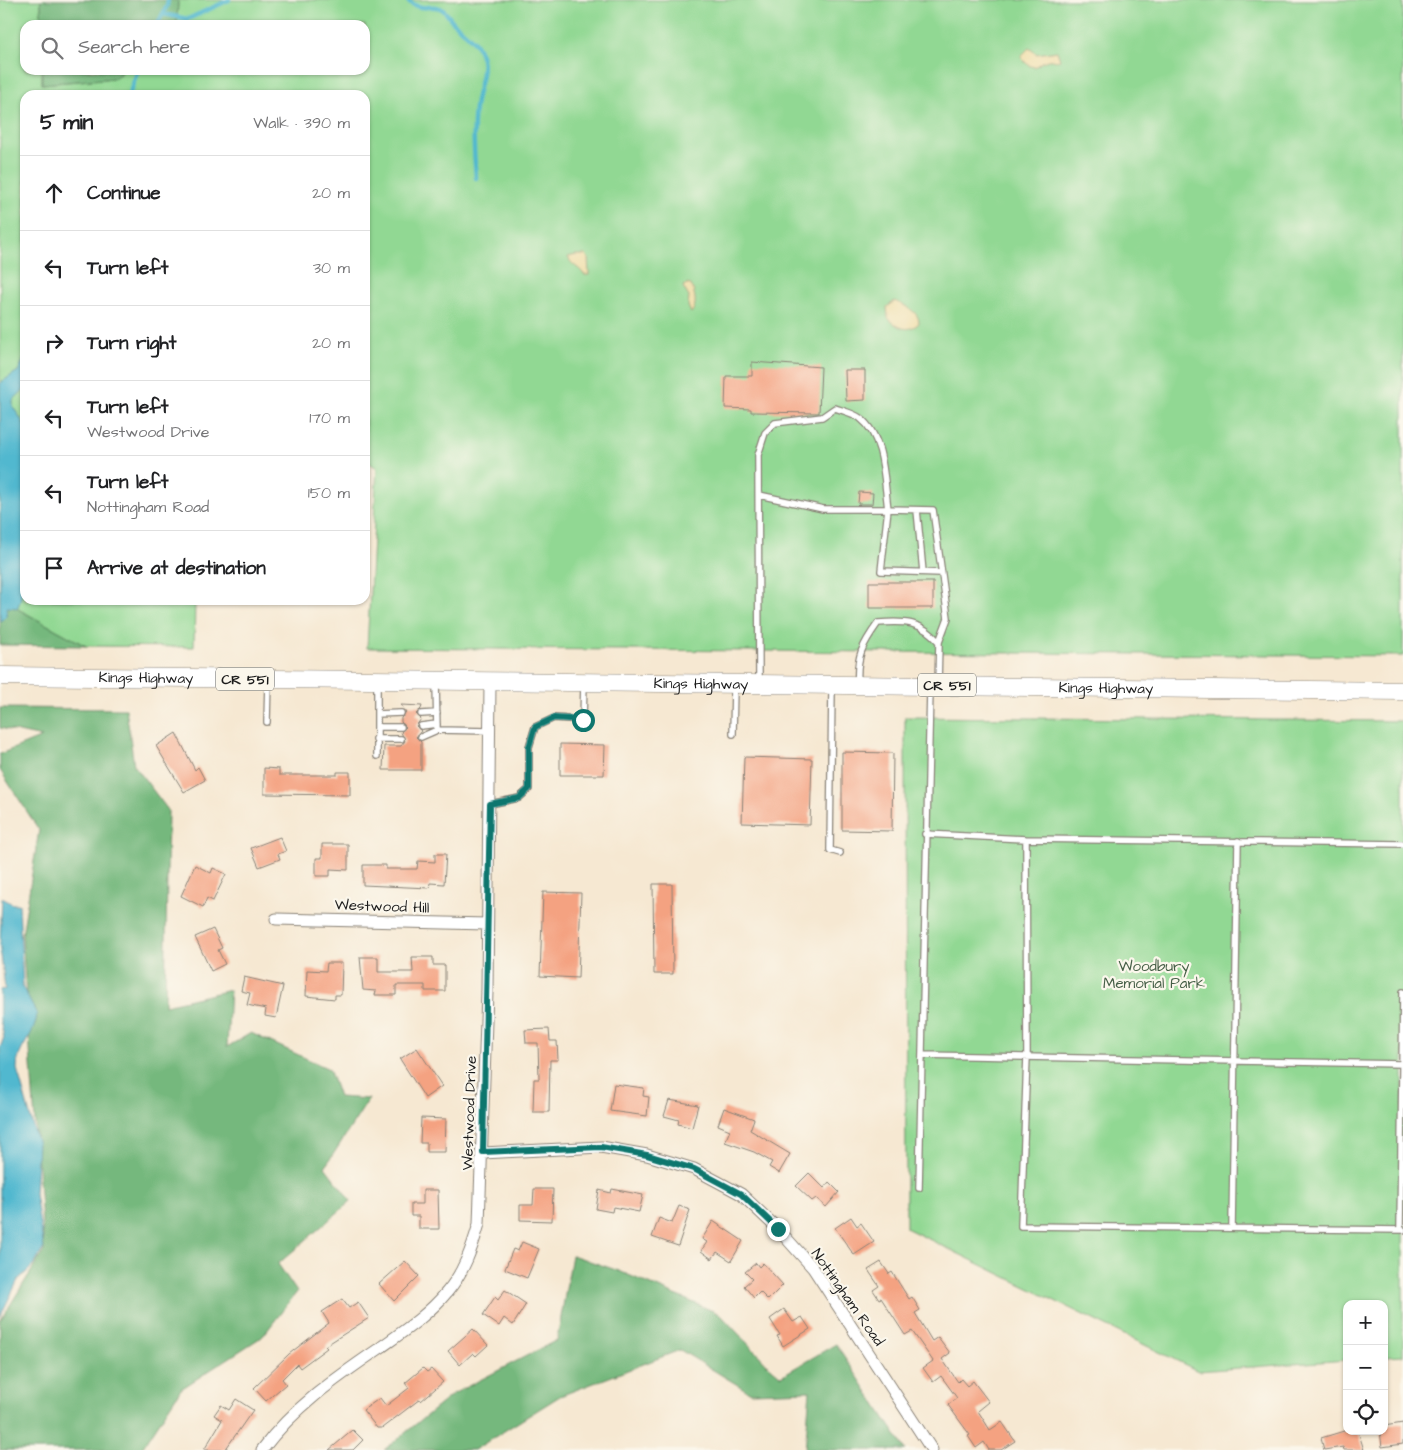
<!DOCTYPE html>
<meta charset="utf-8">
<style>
:root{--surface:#fff;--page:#f2f2f2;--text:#202124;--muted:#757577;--line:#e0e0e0}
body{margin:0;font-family:"Architects Daughter",sans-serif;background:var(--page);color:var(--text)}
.controls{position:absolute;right:15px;bottom:15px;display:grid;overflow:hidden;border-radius:10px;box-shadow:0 1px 4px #0004}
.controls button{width:45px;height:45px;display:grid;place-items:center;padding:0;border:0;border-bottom:1px solid var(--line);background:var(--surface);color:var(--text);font:25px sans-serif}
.stop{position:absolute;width:15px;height:15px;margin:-11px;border:4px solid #0f766e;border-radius:50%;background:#fff}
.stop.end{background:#0f766e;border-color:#fff;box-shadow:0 1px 5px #0008}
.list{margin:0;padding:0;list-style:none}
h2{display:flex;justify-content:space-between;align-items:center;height:65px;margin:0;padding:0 20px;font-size:21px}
h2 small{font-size:16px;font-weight:400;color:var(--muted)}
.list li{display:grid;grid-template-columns:32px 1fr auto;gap:15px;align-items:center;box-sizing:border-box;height:75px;padding:0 20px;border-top:1px solid var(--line)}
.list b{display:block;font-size:19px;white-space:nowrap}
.list p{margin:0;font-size:16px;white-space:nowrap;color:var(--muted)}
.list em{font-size:16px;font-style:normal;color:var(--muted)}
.icon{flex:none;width:28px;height:28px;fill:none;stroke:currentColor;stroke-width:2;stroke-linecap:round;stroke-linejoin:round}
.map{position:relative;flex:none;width:1403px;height:1450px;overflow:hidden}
.search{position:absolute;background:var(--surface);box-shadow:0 1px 4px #0004;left:20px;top:20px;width:350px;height:55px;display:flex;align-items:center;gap:12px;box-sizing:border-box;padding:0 18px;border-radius:15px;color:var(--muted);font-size:19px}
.panel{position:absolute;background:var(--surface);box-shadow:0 1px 4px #0004;left:20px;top:90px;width:350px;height:515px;border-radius:15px}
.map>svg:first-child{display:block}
.green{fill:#91d893;stroke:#567a58}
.forest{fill:#74b87d;stroke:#486a4c}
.sand{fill:#eeda9e;stroke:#857b5d}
.water{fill:#51b8cf;stroke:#366a76}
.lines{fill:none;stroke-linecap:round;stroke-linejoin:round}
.stream{stroke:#51b8cf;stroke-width:4.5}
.building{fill:#f4a281}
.lane-casing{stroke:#898277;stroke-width:8}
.street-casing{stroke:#898277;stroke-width:13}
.primary-casing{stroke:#898277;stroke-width:19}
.lane{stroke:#fff;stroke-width:5.5}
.street{stroke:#fff;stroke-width:11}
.primary{stroke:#fff;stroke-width:18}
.route{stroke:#0f766e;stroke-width:6}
.labels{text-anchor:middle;stroke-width:4.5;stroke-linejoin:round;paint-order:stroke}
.shield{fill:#fbf7ec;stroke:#5f5e5a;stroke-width:1}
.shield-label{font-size:14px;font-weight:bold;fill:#1c1c1c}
.street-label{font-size:15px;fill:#1c1c1c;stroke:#fbf7ec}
.park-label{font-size:15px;fill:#455e46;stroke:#fbf7ec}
</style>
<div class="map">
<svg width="1403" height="1450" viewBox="0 0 1403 1450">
<rect width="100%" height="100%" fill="#fbf7ec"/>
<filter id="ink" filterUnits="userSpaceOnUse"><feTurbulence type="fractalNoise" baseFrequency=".02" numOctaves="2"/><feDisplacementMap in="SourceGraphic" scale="10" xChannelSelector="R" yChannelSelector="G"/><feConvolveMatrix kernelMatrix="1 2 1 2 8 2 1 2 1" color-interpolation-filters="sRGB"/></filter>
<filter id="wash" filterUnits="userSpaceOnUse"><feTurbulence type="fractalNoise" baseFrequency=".0096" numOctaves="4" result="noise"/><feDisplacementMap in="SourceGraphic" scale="20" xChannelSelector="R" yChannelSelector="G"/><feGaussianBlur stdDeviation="1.12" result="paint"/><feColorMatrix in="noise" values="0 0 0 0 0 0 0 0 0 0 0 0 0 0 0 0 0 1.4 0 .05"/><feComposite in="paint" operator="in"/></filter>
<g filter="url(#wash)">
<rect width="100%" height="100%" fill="#f6e8d2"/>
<path class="green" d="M 0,0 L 41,0 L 41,25 L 25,25 L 25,70 L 42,70 L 42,84 L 115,78 L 124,70 L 365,70 L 365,25 L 175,25 L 177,23 L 178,0 L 1403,0 L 1403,656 L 367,648 L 377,468 L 365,460 L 365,95 L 25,95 L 25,600 L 195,600 L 194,647 L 86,646 L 16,608 L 0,574 Z
M 905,717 L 1403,721 L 1403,1356 L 1384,1357 L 1384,1304 L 1347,1304 L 1347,1360 L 1198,1371 L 906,1228 Z"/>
<path class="forest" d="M 41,0 L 178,0 L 177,23 L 175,25 L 41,25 Z
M 42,70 L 124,70 L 115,78 L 42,84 Z
M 0,574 L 16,608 L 86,646 L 0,645 Z
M 0,708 L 126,709 L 134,765 L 168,810 L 165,1005 L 230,990 L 227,1047 L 251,1033 L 329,1069 L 339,1097 L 369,1099 L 325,1167 L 351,1201 L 278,1264 L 297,1292 L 263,1336 L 181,1389 L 141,1450 L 0,1450 L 0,1321 L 44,1251 L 22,935 L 39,830 L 0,770 L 0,754 L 42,737 L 0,728 Z
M 572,1255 L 619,1271 L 720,1314 L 767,1364 L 781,1376 L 836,1344 L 906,1450 L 805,1450 L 810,1391 L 751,1393 L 680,1350 L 560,1396 L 474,1450 L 384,1450 L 453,1394 L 557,1340 Z"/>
<path class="sand" d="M 1029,48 L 1037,54 L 1057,51 L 1060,60 C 1055,62 1053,59 1048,60 C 1035,63 1036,74 1022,59 L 1021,56 Z
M 576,255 L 585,255 L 588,257 L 589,275 L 584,275 C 580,267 571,266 568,257 Z
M 686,284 L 691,285 C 695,293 698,306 691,313 L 688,306 L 689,297 L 683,287 Z
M 895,301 C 905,306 919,311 919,323 C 908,334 897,327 888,318 L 887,307 Z"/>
<path class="water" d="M 25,357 L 25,389 L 13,400 L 13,407 L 25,425 C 25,454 30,592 17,608 L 7,607 L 6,616 L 0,622 L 0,383 L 18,371 Z
M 2,898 L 13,904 L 19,904 L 23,988 L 37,1014 C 36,1036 16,1048 17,1069 L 38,1144 L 35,1194 L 44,1248 L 33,1266 L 18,1280 L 0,1317 L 0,1048 L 4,1037 L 0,1019 L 0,990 L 5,989 L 0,946 Z"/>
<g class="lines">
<path class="stream" d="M 407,0 C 422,14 432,2 442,9 C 447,13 450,19 455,24 C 468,36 477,40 482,59 C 485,71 478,89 476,101 C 472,126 474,153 476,178
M 163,14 L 188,19 L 229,0
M 157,25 L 167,6 L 168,0
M 129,95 L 138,70"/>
</g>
<g id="blocks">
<path class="building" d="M 752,362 L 821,367 L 819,413 L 751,412 L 751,409 L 725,408 L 726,376 L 752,376 Z
M 845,370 L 865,370 L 865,400 L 846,401 Z
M 859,492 L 873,493 L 872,504 L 858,504 Z
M 869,582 L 933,582 L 933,608 L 869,608 Z
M 401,705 L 422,706 L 421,709 L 416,714 L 421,719 L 416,726 L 421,731 L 416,737 L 421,742 L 421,770 L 383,770 L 384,746 L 401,746 L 405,741 L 401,732 L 406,727 L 401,722 L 401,718 L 406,712 Z
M 176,733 L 195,770 L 198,767 L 205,780 L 184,792 L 156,746 Z
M 560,744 L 605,745 L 604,775 L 560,775 Z
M 842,752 L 893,753 L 892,831 L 842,830 Z
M 744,757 L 812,759 L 810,825 L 742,823 Z
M 264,768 L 279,769 L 279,775 L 337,775 L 337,772 L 350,772 L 350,795 L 264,794 Z
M 280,837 L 286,851 L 278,854 L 280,859 L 259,867 L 251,848 Z
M 322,844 L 348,844 L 348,870 L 330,869 L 330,876 L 316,876 L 316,858 L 322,858 Z
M 435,854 L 446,854 L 444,884 L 430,883 L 429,888 L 363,885 L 363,865 L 386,865 L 386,869 L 417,869 L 418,861 L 435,862 Z
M 195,865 L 211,873 L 213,868 L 226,874 L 213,901 L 207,898 L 203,907 L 181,896 Z
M 653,884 L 672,884 L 673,974 L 654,974 Z
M 543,892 L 581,893 L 578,978 L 540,976 Z
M 213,929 L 222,948 L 218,950 L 225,964 L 211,971 L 195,937 Z
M 360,957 L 378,957 L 378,972 L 413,972 L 412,957 L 433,957 L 433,965 L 445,965 L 445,991 L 425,991 L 425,985 L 396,985 L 396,995 L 375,995 L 376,991 L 363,990 Z
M 327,963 L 342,963 L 341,995 L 335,995 L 335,999 L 306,996 L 307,970 L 326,971 Z
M 244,977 L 283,986 L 276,1018 L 265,1016 L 266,1009 L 247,1005 L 250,993 L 241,991 Z
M 549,1029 L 550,1041 L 557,1041 L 558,1060 L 550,1060 L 549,1112 L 533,1112 L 534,1079 L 539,1079 L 538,1043 L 526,1043 L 525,1030 Z
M 417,1048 L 442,1086 L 425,1098 L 400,1059 Z
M 614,1084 L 644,1088 L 643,1096 L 649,1097 L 647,1116 L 610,1111 Z
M 669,1100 L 698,1105 L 692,1128 L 678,1124 L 679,1120 L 664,1116 Z
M 724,1108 L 754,1119 L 750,1130 L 790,1154 L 779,1173 L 769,1167 L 772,1162 L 754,1152 L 725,1142 L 730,1130 L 718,1125 Z
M 421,1118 L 446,1119 L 445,1152 L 427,1152 L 427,1143 L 420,1143 Z
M 809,1173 L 824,1188 L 829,1182 L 839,1192 L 826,1207 L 816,1198 L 812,1201 L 796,1186 Z
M 534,1189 L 553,1189 L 552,1221 L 520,1220 L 520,1205 L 533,1205 Z
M 612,1189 L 643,1195 L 639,1212 L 613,1207 L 612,1212 L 596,1209 L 599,1190 L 611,1193 Z
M 423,1190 L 438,1190 L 439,1229 L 419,1229 L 419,1216 L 411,1216 L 411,1204 L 423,1204 Z
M 679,1206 L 690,1210 L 678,1246 L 652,1237 L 659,1218 L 672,1223 Z
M 851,1217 L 857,1226 L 861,1223 L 874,1242 L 854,1255 L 835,1228 Z
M 713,1221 L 743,1241 L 731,1261 L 717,1252 L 712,1259 L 701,1251 L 707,1242 L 702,1239 Z
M 522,1242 L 539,1249 L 527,1278 L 505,1269 L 513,1249 L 518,1251 Z
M 405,1261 L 419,1276 L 394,1301 L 379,1284 Z
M 881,1262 L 889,1274 L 892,1272 L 909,1299 L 912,1297 L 920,1310 L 915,1313 L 932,1341 L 938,1337 L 950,1353 L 942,1359 L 958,1382 L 961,1379 L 967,1386 L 973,1381 L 989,1402 L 978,1411 L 990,1430 L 1002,1422 L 1015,1441 L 1001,1450 L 989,1450 L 984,1442 L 976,1448 L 968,1436 L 970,1435 L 948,1405 L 957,1398 L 941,1376 L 933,1382 L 923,1368 L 933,1361 L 912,1331 L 905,1335 L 881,1298 L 879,1299 L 873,1290 L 879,1286 L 868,1270 Z
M 756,1263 L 759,1267 L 763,1263 L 783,1285 L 768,1300 L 760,1292 L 754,1298 L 744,1286 L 752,1279 L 745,1272 Z
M 505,1290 L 526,1304 L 513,1325 L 504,1318 L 499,1326 L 483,1315 L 495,1297 L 498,1300 Z
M 342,1299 L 349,1308 L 358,1302 L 369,1318 L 325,1346 L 327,1348 L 300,1368 L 297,1364 L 282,1379 L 286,1384 L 266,1401 L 254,1388 L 289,1354 L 329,1323 L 322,1312 Z
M 784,1309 L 793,1322 L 802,1317 L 810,1329 L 783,1346 L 777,1336 L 780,1335 L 770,1319 Z
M 473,1329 L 488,1345 L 476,1356 L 473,1353 L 460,1365 L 448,1351 Z
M 423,1368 L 427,1372 L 431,1369 L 443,1382 L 421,1401 L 420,1399 L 382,1428 L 377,1428 L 363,1410 L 380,1398 L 386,1406 L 409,1388 L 405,1383 Z
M 236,1399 L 253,1410 L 225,1450 L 204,1450 L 222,1420 L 214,1415 L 221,1405 L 229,1410 Z
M 1403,1423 L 1403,1444 L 1382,1447 L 1380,1431 L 1384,1431 L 1384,1426 Z
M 353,1430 L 363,1440 L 353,1450 L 329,1450 Z
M 1344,1431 L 1358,1431 L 1364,1450 L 1344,1450 L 1343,1447 L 1324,1450 L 1321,1438 Z"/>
</g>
</g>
<g filter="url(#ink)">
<use href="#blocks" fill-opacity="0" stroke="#898277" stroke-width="1"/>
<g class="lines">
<g class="lane-casing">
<path id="lane" d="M 759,495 L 823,509 L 888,509 L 881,571 L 941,573
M 917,510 L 923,572
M 759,682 L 758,455 L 765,433 L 775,423 L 822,417 L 835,408 C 843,411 853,413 860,418 C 885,437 884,481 888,509 L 933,510 L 948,618 L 939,642
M 436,683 L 437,730 L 490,731
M 858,683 C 856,656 863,644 878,623 C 905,621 921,621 939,642 L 938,685
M 832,688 L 830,850 L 840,853
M 377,714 L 401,713
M 421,714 L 437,713
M 267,722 L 268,681
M 421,726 L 437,724
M 377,727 L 401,727
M 733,734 L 734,687
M 421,737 L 437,730
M 376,739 L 401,739
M 377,756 L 377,683
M 490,804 L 519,798 L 529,789 L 529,747 L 535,727 L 554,718 L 583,720 L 584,683
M 925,834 L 1026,839 L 1403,844
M 1026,839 L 1027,1056 L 1021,1226 L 1403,1230
M 922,1055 L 1402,1064
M 919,1188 L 930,689
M 1232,1228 L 1238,841
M 1400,1230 L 1403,992"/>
</g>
<g class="street-casing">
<path id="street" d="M 276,919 L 487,924
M 483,1153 L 601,1147 L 647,1155 L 694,1169 L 741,1194 L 778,1229 L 813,1268 L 932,1450
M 262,1450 C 294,1407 336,1378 380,1348 C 404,1331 428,1315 447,1292 C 464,1272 472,1248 479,1224 L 487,992 L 490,682"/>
</g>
<g class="primary-casing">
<g id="primary">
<path id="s1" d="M 0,676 L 1403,691"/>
</g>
</g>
<use href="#lane" class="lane"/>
<use href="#street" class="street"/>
<use href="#primary" class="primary"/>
</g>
</g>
<g class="lines" filter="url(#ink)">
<path class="route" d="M 583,720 L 554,718 L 535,727 L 529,747 L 529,789 L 519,798 L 490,804 L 483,1152 L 601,1147 L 647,1155 L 694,1169 L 741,1194 L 778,1229"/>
</g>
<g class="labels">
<g class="shield">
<rect x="216" y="667.5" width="58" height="23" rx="4"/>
<rect x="918" y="673.5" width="58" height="23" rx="4"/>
</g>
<g class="shield-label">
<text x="245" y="684">CR 551</text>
<text x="947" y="690">CR 551</text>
</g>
<g class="street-label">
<text dy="5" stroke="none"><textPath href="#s1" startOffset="146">Kings Highway</textPath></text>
<text dy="5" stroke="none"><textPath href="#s1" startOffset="701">Kings Highway</textPath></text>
<text dy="5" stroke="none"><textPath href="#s1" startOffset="1106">Kings Highway</textPath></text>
<text transform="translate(382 906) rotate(2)" y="5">Westwood Hill</text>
<text transform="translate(469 1113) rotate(-88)" y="5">Westwood Drive</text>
<text transform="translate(848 1297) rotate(55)" y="5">Nottingham Road</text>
</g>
<g class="park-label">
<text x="1154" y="971">Woodbury<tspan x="1154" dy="17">Memorial Park</tspan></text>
</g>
</g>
</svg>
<div class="controls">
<button>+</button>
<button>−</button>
<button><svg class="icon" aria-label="locate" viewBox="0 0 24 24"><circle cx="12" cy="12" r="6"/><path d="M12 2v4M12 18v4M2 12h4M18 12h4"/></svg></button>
</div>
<div class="stop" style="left:583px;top:720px"></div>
<div class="stop end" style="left:778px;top:1229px"></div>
<div class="search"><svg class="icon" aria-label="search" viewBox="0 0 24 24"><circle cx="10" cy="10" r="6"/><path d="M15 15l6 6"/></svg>Search here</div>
<section class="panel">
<h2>5 min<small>Walk · 390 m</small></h2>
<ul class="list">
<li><svg class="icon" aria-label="ahead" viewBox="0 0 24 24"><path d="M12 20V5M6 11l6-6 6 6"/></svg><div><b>Continue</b></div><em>20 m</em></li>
<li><svg class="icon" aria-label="left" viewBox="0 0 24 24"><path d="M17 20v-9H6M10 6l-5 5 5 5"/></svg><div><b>Turn left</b></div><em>30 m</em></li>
<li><svg class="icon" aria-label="right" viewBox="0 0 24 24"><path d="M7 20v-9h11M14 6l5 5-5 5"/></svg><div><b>Turn right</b></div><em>20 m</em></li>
<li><svg class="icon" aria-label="left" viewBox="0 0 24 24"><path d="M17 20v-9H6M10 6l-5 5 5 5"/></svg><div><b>Turn left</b><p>Westwood Drive</p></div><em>170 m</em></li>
<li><svg class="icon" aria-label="left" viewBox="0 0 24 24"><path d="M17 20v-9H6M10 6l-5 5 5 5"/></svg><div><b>Turn left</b><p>Nottingham Road</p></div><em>150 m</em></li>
<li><svg class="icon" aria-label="arrive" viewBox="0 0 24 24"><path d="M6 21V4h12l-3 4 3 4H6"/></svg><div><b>Arrive at destination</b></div></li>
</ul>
</section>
</div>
